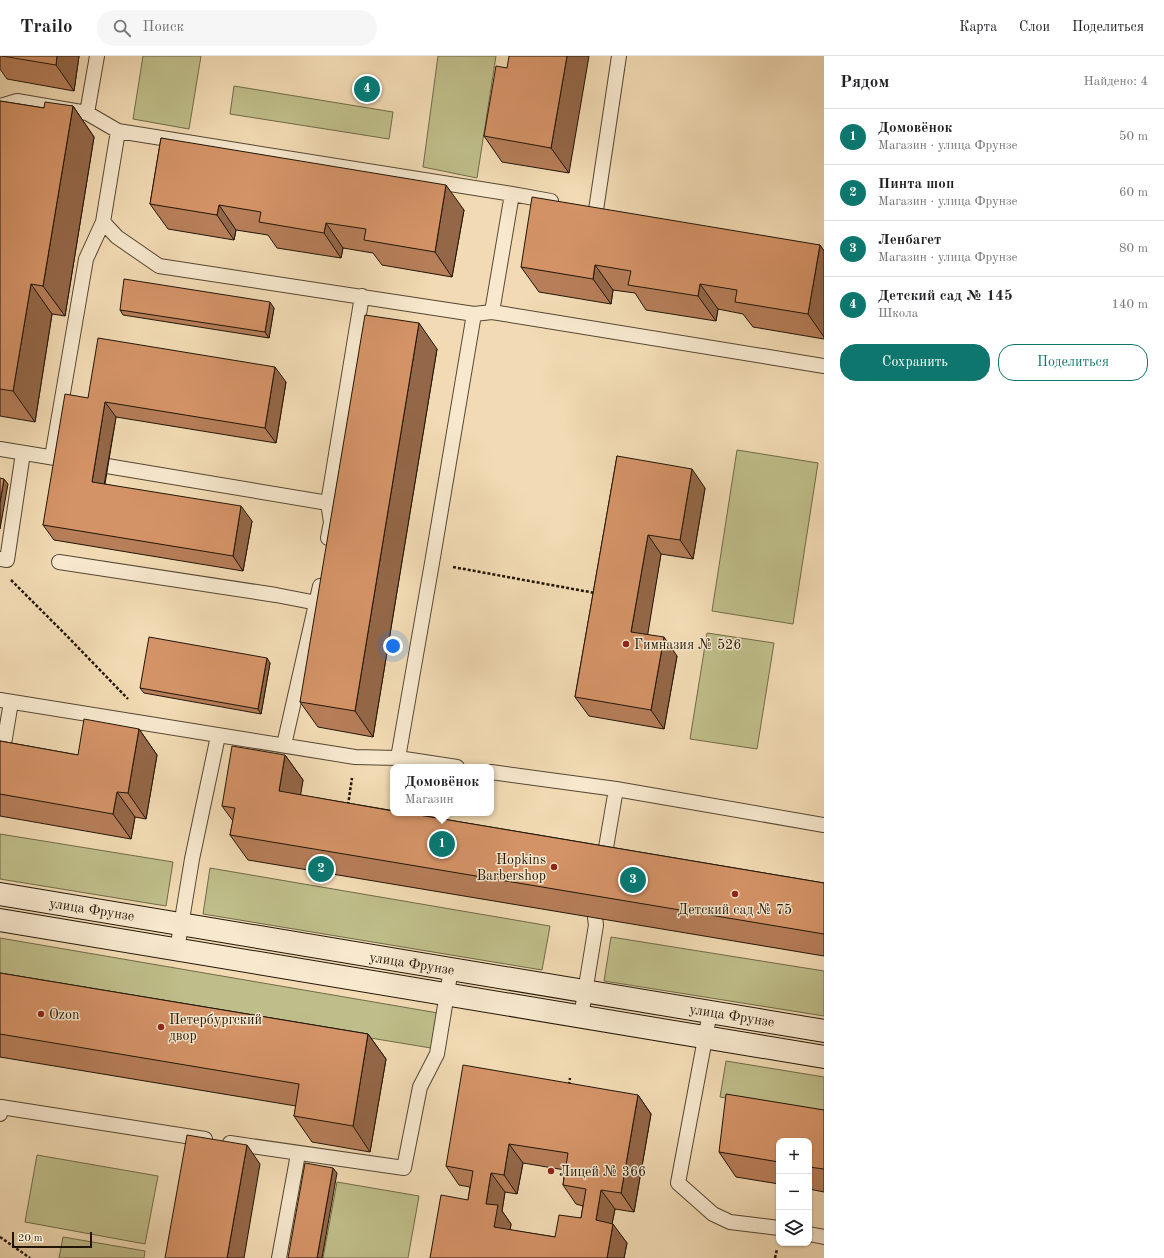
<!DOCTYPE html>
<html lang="ru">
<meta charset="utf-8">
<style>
:root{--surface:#fff;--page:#f6f6f6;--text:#202124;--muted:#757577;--line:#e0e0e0;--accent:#0f766e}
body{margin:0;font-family:"Old Standard TT",serif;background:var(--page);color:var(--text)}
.controls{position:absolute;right:12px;bottom:12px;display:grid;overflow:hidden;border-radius:8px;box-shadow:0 1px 3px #0004}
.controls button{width:36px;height:36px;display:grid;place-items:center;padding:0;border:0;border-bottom:1px solid var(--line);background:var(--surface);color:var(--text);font:20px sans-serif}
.scale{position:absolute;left:12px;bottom:10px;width:80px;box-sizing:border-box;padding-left:4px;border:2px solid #211506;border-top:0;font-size:11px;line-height:14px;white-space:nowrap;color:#211506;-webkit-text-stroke:3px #f7e8ce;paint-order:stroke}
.you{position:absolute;left:393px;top:590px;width:14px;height:14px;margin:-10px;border:3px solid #fff;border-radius:50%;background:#1a73e8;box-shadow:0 0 0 6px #1a73e833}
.badge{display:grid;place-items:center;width:26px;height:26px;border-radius:50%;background:var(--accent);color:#fff;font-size:13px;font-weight:700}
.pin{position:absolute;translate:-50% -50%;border:2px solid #fff;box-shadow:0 1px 4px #0006}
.popup{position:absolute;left:390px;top:708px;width:104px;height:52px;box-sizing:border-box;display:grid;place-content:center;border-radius:8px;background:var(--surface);filter:drop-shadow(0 1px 3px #0005);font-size:13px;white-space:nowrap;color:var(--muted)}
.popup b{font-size:15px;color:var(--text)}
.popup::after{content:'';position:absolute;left:50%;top:100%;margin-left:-8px;border:8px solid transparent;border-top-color:var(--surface)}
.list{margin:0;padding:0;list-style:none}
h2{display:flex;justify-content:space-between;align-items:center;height:52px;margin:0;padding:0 16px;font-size:17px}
h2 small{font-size:13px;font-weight:400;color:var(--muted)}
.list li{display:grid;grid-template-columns:26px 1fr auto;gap:12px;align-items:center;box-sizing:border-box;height:56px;padding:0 16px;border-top:1px solid var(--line)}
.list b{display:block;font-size:15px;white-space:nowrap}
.list p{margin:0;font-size:13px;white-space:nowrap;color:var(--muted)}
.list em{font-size:13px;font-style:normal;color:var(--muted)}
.actions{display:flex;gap:8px;padding:12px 16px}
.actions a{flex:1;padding:9px 0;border:1px solid var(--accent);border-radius:16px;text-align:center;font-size:14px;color:var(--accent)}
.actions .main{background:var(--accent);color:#fff}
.icon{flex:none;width:22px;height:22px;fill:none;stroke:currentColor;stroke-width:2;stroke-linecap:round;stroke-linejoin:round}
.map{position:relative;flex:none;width:824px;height:1202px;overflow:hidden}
header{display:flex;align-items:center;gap:24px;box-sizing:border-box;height:56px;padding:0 20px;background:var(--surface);border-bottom:1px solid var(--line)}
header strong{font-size:19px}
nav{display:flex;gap:22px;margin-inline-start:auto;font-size:14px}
.search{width:280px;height:36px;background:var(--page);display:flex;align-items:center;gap:10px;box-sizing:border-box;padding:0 14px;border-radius:22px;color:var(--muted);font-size:15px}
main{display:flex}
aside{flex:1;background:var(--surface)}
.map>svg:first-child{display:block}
.green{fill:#bfbe8a;stroke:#706a48}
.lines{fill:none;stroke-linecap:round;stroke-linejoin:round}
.lane-casing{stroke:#554632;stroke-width:16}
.secondary-casing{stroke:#211506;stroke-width:24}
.path{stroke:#211506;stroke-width:2.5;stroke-dasharray:3 2;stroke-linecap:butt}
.lane{stroke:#f7e8ce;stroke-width:14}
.secondary{stroke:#f7e8ce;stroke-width:22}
.wall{fill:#b67e59;stroke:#211506;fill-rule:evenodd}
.shaded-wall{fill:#946748;stroke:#211506}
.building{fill:#d49367;stroke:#211506;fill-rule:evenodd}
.poi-dot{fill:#8f2418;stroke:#f7e8ce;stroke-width:1.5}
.labels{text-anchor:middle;stroke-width:3;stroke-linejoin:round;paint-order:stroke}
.poi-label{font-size:14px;fill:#211506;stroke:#f7e8ce;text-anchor:start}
.street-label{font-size:14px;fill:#211506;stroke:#f7e8ce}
</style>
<header>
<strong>Trailo</strong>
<div class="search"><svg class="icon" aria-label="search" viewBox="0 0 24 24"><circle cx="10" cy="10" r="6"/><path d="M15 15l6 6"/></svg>Поиск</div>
<nav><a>Карта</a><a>Слои</a><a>Поделиться</a></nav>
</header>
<main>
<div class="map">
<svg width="824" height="1202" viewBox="0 0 824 1202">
<rect width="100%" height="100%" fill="#f2dbb4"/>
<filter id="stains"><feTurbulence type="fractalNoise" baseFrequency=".005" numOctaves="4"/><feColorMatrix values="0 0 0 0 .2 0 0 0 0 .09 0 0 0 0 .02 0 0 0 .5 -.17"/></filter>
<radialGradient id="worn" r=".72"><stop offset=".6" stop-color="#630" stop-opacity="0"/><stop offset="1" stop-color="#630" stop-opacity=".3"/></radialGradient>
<path class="green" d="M 143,0 L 201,0 L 189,73 L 133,63 Z
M 438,0 L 496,0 L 477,122 L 423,111 Z
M 234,30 L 393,56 L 389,83 L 230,58 Z
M 737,394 L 818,407 L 793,568 L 712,555 Z
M 707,577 L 774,587 L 757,693 L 690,683 Z
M 0,778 L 173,806 L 166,850 L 0,823 Z
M 210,812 L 550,870 L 542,914 L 203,858 Z
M 611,881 L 824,915 L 824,960 L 604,925 Z
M 0,882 L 438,957 L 431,992 L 0,921 Z
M 726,1005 L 824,1021 L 824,1058 L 720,1041 Z
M 37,1099 L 158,1120 L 145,1188 L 25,1166 Z
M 337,1126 L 419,1140 L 408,1202 L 323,1202 Z
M 63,1181 L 145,1195 L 144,1202 L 59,1202 Z"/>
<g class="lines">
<g class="lane-casing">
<path id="lane" d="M 0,50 L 17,45 L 87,57 L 118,75 L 512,138 L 551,145
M 87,57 L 97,0
M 596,154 L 619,0
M 103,166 L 117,181 L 159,210 L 474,258 L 492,256 L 824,310
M 492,256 L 512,138
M 0,393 L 61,403
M 52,401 L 86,203 L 103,166 L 118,75
M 107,410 L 328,447
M 328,482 L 331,466 L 328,447 L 362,240
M 0,503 L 7,504 L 23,397
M 59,506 L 276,539 L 317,547
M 0,644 L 355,701 L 398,702 L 457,711
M 284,689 L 320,530
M 2,700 L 11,646
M 398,702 L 432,507 L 474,258
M 491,716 L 616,733 L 824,769
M 603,809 L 616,733
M 177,894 L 192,803 L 218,680
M 710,956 L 678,1127 L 713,1158 L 730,1166 L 779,1172
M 581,961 L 596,869 L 595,862
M 0,1058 L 1,1051 L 205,1083
M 230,1087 L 404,1112 L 420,1031 L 437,998 L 451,913
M 809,1178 L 824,1181
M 279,1202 L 298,1098"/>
</g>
<g class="secondary-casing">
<path id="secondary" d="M 0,838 L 824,975
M 0,864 L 824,1001"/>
</g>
<path class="path" d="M 453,511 L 595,537
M 11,524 L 67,580 L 128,643
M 348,749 L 352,722
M 569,1029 L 570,1022
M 0,1181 L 30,1202
M 775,1202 L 777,1193"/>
<use href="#lane" class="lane"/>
<use href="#secondary" class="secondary"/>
</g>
<path class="wall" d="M 0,0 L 79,0 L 74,35 L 7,23 L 0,13 Z
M 507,12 L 569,117 L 502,106 L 484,80 Z
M 0,45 L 44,52 L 73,50 L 94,81 L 65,260 L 52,258 L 35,366 L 0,360 Z
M 161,82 L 464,154 L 452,221 L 382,209 L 373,197 L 343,192 L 341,202 L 277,192 L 268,179 L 236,174 L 234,184 L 168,173 L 150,148 Z
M 820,189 L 824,195 L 824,283 L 753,271 L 743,258 L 718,253 L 716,265 L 646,254 L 635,237 L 613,234 L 611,248 L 539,236 L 521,211 Z
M 274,252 L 269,282 L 123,259 L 120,254 Z
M 437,293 L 373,681 L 318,671 L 300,646 Z
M 286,326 L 276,387 L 116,361 L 105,428 L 252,465 L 243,515 L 54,484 L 43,469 L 88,342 Z
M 617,400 L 705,432 L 693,503 L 661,498 L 647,578 L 677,600 L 664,673 L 589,660 L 575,641 Z
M 270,607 L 261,658 L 144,637 L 140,632 Z
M 139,673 L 157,699 L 146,763 L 135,761 L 131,783 L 0,760 L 0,685 L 78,699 Z
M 285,699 L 303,724 L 300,739 L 824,827 L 824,900 L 248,804 L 230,779 L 233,765 L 222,750 Z
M 0,917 L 368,978 L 386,1003 L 370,1096 L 312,1086 L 294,1060 L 296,1050 L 0,1001 Z
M 638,1039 L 651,1058 L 634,1156 L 615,1153 L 612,1168 L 627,1187 L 624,1202 L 430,1202 L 468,1144 L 470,1131 L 459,1129 L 446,1110 ZM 523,1107 L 565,1114 L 563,1129 L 576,1148 L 583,1150 L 581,1162 L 555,1181 L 510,1174 L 511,1168 L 502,1155 L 505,1136 L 517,1138 Z
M 824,1054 L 824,1136 L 809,1133 L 809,1085 L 779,1085 L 779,1128 L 736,1121 L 719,1096 Z"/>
<path class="shaded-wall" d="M 57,0 L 79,0 L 74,35 L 56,9 Z
M 567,0 L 589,0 L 569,117 L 551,92 Z
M 73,50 L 94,81 L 65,260 L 43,230 Z
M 446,129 L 464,154 L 452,221 L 435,196 Z
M 219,149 L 236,174 L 234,184 L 217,159 Z
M 326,167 L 343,192 L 341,202 L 324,177 Z
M 820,189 L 824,195 L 824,281 L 808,258 Z
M 595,209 L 613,234 L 611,248 L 593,223 Z
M 31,228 L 52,258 L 35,366 L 13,335 Z
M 700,228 L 718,253 L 716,265 L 698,240 Z
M 270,246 L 274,252 L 269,282 L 265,276 Z
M 419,267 L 437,293 L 373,681 L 355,655 Z
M 275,311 L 286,326 L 276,387 L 265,372 Z
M 105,346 L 116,361 L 102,441 L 92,426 Z
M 692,413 L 705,432 L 693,503 L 680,484 Z
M 4,423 L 8,428 L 0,473 L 0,446 Z
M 241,450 L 252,465 L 243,515 L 233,500 Z
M 648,479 L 661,498 L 645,595 L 631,576 Z
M 664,581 L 677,600 L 664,673 L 651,654 Z
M 267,602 L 270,607 L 261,658 L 258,653 Z
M 139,673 L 157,699 L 146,763 L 128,737 Z
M 285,699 L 303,724 L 297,761 L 279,735 Z
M 117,736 L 135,761 L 131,783 L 113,758 Z
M 368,978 L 386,1003 L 370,1096 L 353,1070 Z
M 638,1039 L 651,1058 L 634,1156 L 621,1137 Z
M 509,1088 L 523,1107 L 517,1138 L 504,1119 Z
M 247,1089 L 260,1108 L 244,1202 L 227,1202 Z
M 333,1112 L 337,1117 L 322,1202 L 317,1202 Z
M 491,1117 L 505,1136 L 502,1155 L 511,1168 L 508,1190 L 494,1171 L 486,1148 Z
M 601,1134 L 615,1153 L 609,1183 L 596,1164 Z
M 613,1168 L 627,1187 L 624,1202 L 607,1202 Z"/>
<path class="building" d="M 2,0 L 57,0 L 56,9 Z
M 509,0 L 567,0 L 551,92 L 484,80 L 496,10 L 507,12 Z
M 0,45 L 44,52 L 45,46 L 73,50 L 43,230 L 31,228 L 13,335 L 0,333 Z
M 161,82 L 446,129 L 435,196 L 364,184 L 366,173 L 326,167 L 324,177 L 259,166 L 261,156 L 219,149 L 217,159 L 150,148 Z
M 532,141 L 820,189 L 808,258 L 735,246 L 737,234 L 700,228 L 698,240 L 628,229 L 631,215 L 595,209 L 593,223 L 521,211 Z
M 124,223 L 270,246 L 265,276 L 120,254 Z
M 365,259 L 419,267 L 355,655 L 300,646 Z
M 98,282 L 275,311 L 265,372 L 105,346 L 92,426 L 241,450 L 233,500 L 43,469 L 65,338 L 88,342 Z
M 617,400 L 692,413 L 680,484 L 648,479 L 631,576 L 664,581 L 651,654 L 575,641 Z
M 0,422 L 4,423 L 0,446 Z
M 149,581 L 267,602 L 258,653 L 140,632 Z
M 84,663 L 139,673 L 128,737 L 117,736 L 113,758 L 0,738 L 0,685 L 78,699 Z
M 232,690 L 285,699 L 279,735 L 393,755 L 393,757 L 407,757 L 824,827 L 824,878 L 230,779 L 235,752 L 222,750 Z
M 0,917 L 368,978 L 353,1070 L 294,1060 L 299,1028 L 0,978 Z
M 463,1009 L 638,1039 L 621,1137 L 601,1134 L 596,1164 L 613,1168 L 607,1202 L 430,1202 L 441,1139 L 468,1144 L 473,1115 L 446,1110 ZM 509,1088 L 568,1097 L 563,1129 L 586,1133 L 581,1162 L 559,1159 L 555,1181 L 494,1171 L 498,1149 L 486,1148 L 491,1117 L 504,1119 Z
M 726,1038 L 824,1054 L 824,1113 L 809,1111 L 809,1085 L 779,1085 L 779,1106 L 719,1096 Z
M 187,1079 L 247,1089 L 227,1202 L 165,1202 Z
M 305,1107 L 333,1112 L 317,1202 L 288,1202 Z"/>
<g class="poi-dot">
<circle cx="626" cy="588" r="4"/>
<circle cx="554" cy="811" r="4"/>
<circle cx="735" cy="838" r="4"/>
<circle cx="41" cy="958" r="4"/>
<circle cx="161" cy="971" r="4"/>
<circle cx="551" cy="1115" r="4"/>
</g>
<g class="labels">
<g class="poi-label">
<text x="634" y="593">Гимназия № 526</text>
<text x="546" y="808" text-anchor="end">Hopkins<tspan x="546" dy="16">Barbershop</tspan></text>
<text x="735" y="858" text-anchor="middle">Детский сад № 75</text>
<text x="49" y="963">Ozon</text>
<text x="169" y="968">Петербургский<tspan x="169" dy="16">двор</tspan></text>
<text x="559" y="1120">Лицей № 366</text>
</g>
<g class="street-label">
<text transform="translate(92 853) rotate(9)" y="5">улица Фрунзе</text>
<text transform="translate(412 907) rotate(9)" y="5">улица Фрунзе</text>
<text transform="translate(732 959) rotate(9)" y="5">улица Фрунзе</text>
</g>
</g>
<rect width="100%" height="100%" filter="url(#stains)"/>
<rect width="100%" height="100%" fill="url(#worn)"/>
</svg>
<div class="controls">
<button>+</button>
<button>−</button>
<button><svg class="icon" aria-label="layers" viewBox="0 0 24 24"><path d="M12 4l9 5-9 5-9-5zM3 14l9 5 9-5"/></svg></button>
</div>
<div class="scale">20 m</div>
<div class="you"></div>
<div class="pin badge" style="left:442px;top:788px">1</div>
<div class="popup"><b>Домовёнок</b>Магазин</div>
<div class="pin badge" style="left:321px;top:813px">2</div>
<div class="pin badge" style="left:633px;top:824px">3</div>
<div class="pin badge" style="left:367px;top:33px">4</div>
</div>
<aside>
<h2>Рядом<small>Найдено: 4</small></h2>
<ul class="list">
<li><span class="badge">1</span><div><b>Домовёнок</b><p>Магазин · улица Фрунзе</p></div><em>50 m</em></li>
<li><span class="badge">2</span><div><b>Пинта шоп</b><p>Магазин · улица Фрунзе</p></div><em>60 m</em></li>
<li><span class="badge">3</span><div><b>Ленбагет</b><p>Магазин · улица Фрунзе</p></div><em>80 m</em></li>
<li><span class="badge">4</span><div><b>Детский сад № 145</b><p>Школа</p></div><em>140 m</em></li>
</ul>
<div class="actions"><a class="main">Сохранить</a><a>Поделиться</a></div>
</aside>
</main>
